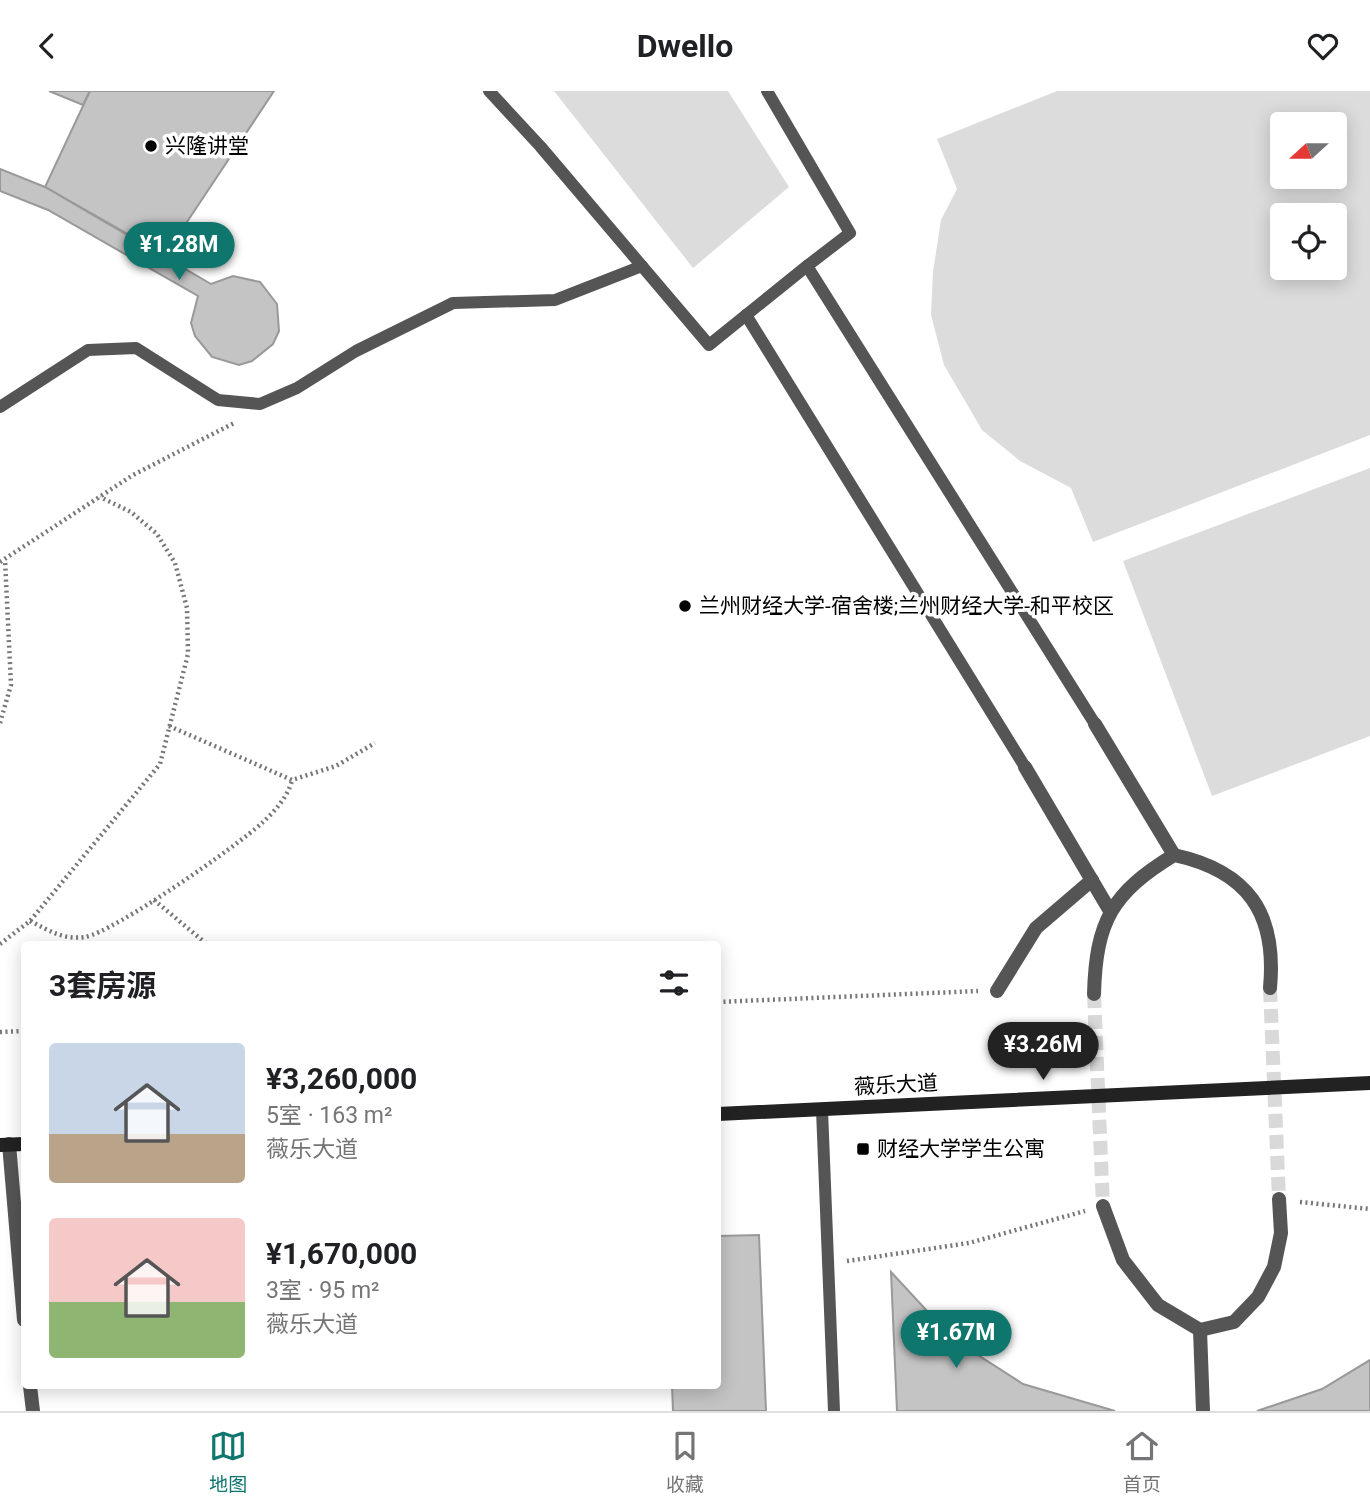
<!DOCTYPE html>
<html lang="zh">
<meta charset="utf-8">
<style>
body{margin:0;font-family:Roboto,"Noto Sans SC",sans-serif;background:#f6f6f6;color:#202124;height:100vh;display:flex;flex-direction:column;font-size:26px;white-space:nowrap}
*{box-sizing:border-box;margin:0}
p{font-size:23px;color:#757577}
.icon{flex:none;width:38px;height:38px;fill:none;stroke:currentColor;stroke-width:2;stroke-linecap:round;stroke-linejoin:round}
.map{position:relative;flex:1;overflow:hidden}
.panel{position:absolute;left:21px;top:850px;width:700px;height:448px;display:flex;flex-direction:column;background:#fff;border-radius:7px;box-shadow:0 4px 18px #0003}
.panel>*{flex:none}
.needle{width:46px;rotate:249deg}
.fabs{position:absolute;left:1270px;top:21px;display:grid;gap:14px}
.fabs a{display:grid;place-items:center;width:77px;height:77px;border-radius:7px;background:#fff;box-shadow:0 4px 18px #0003;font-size:35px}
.price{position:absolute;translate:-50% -60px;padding:0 16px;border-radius:24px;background:#0f766e;color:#fff;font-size:23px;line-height:46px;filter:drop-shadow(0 2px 4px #0008)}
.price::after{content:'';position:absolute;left:50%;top:42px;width:21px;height:16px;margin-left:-10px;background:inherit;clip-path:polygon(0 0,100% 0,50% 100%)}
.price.selected{background:#222;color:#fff}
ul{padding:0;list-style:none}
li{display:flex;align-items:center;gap:21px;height:175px;padding:0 28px}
li span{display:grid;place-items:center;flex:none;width:196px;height:140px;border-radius:7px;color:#555}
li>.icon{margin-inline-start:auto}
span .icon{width:84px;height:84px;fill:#fffc;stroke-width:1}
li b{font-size:30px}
h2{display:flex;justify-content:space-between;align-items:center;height:84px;padding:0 28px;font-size:30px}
header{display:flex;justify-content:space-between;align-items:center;height:91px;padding:0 28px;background:#fff;font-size:32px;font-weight:700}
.dock{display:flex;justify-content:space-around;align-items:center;height:98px;border-top:2px solid #e0e0e0;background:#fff;font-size:19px;color:#757577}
.dock a{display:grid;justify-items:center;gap:4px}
.dock .selected{color:#0f766e}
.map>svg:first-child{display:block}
</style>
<header><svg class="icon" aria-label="back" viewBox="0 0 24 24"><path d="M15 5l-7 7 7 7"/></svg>Dwello<svg class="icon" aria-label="heart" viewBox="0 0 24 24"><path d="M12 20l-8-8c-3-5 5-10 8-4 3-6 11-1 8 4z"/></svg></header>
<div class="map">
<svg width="1370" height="1320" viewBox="0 0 1370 1320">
<rect width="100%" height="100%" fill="#fff"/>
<g fill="#dcdcdc" fill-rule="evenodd">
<path d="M554,0H728L789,96L693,177Z"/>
<path d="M1057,0H1370V344L1093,451L1071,397L1020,370L982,339L944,274L931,224L933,181L941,129L957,98L937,48ZM1335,33V86H1283V33ZM1335,124V177H1283V124Z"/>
<path d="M1370,377V645L1212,705L1123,470Z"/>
</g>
<g fill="#c4c4c4" stroke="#999" stroke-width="2">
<path d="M49,0H90L83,14Z"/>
<path d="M90,0H274L165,164L45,96Z"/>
<path d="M0,78L45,96L211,193L233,185L260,191L277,213L279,240L273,253L252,270L239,274L212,266L195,245L191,232L198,205L48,119L0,100Z"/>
<path d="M759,1144L766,1320H673L672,1295H718V1145Z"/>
<path d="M891,1181L953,1248L1023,1293L1115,1320H897Z"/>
<path d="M1370,1269V1320H1257L1322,1298Z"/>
</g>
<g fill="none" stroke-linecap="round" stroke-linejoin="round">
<g stroke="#d9d9d9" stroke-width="14" stroke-dasharray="14 7" stroke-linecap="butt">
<path d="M1270,897L1279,1108"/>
<path d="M1094,903L1103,1115"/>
</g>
<g stroke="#777" stroke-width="4.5" stroke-dasharray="2 3.5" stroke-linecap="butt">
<path d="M0,471L133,384L234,332"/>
<path d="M0,632L11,594L5,469"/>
<path d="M169,635L292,689L336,675L375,652"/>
<path d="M154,809L208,854"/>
<path d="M30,830C50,840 63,849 85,846C114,841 237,755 262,732C274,721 288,706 292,689"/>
<path d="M0,853L30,830L160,673L188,563L187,517L175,472L157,443L131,421L100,406"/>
<path d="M718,911L978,900"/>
<path d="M0,941L24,940"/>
<path d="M1300,1111L1370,1118"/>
<path d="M847,1170L969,1152L1085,1120"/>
</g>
<g stroke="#555" stroke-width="12">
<path d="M489,0L540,55L709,254L807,175"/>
<path d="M767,0L850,142L807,175L1095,633"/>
<path d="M746,224L1025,676"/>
<path d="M0,316L88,259L136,257L218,309L260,313L297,297L356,260L453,212L555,209L642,175"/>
<path d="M822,1019L834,1320"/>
</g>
<g stroke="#555" stroke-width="14">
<path d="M1095,633L1174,764"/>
<path d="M1025,676L1110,820"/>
<path d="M997,900L1036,837L1092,789"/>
<path d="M1094,903C1096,830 1112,802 1174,764C1248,780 1277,822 1270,897"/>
<path d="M1103,1115L1123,1169L1158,1214L1200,1239L1234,1231L1258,1206L1274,1176L1281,1142L1279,1108"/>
<path d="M1200,1239L1203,1320"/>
</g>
<g stroke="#555" stroke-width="14">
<path d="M9,1053L24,1229"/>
<path d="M30,1295L33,1320"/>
</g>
<g stroke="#222" stroke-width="14">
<path d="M718,1023L1370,992"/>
<path d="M0,1054L24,1053"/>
</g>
</g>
<g fill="#000" stroke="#fff" stroke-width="2.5">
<circle cx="151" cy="55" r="7"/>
<circle cx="685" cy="515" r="7"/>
<rect x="856" y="1051" width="14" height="14" rx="3.5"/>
</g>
<g text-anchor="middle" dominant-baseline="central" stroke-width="7" stroke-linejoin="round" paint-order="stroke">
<g font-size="21" fill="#000" stroke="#fff" text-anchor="start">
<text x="165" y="55">兴隆讲堂</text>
<text x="699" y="515">兰州财经大学-宿舍楼;兰州财经大学-和平校区</text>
<text x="877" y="1058">财经大学学生公寓</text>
</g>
<g font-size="21" fill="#000" stroke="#fff">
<text transform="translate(896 994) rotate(-3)">薇乐大道</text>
</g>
</g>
</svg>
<div class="fabs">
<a><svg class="needle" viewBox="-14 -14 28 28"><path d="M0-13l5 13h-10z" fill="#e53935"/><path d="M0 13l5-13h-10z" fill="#757577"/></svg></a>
<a><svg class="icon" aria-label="locate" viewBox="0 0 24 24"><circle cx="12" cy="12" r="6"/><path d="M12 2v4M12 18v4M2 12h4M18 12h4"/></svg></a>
</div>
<b class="price" style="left:179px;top:191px">¥1.28M</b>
<b class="price selected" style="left:1043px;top:991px">¥3.26M</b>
<b class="price" style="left:956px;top:1279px">¥1.67M</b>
<section class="panel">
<h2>3套房源<svg class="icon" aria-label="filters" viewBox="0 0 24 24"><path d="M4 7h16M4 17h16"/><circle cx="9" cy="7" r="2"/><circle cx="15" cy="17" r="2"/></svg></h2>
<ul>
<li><span style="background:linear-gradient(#c9d6e8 65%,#b9a48a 0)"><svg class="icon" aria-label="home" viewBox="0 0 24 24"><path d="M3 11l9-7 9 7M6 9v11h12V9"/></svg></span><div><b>¥3,260,000</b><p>5室 · 163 m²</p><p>薇乐大道</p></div></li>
<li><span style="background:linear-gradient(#f6c9c9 60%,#8fb573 0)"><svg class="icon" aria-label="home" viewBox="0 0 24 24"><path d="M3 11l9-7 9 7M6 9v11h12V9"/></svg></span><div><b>¥1,670,000</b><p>3室 · 95 m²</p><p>薇乐大道</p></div></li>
</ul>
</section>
</div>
<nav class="dock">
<a class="selected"><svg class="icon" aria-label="map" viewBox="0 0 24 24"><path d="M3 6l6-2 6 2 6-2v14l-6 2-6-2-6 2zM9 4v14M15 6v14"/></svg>地图</a>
<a><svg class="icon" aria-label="saved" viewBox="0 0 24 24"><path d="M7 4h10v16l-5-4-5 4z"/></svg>收藏</a>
<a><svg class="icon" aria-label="home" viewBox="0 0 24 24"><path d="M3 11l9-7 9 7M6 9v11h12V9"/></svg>首页</a>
</nav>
